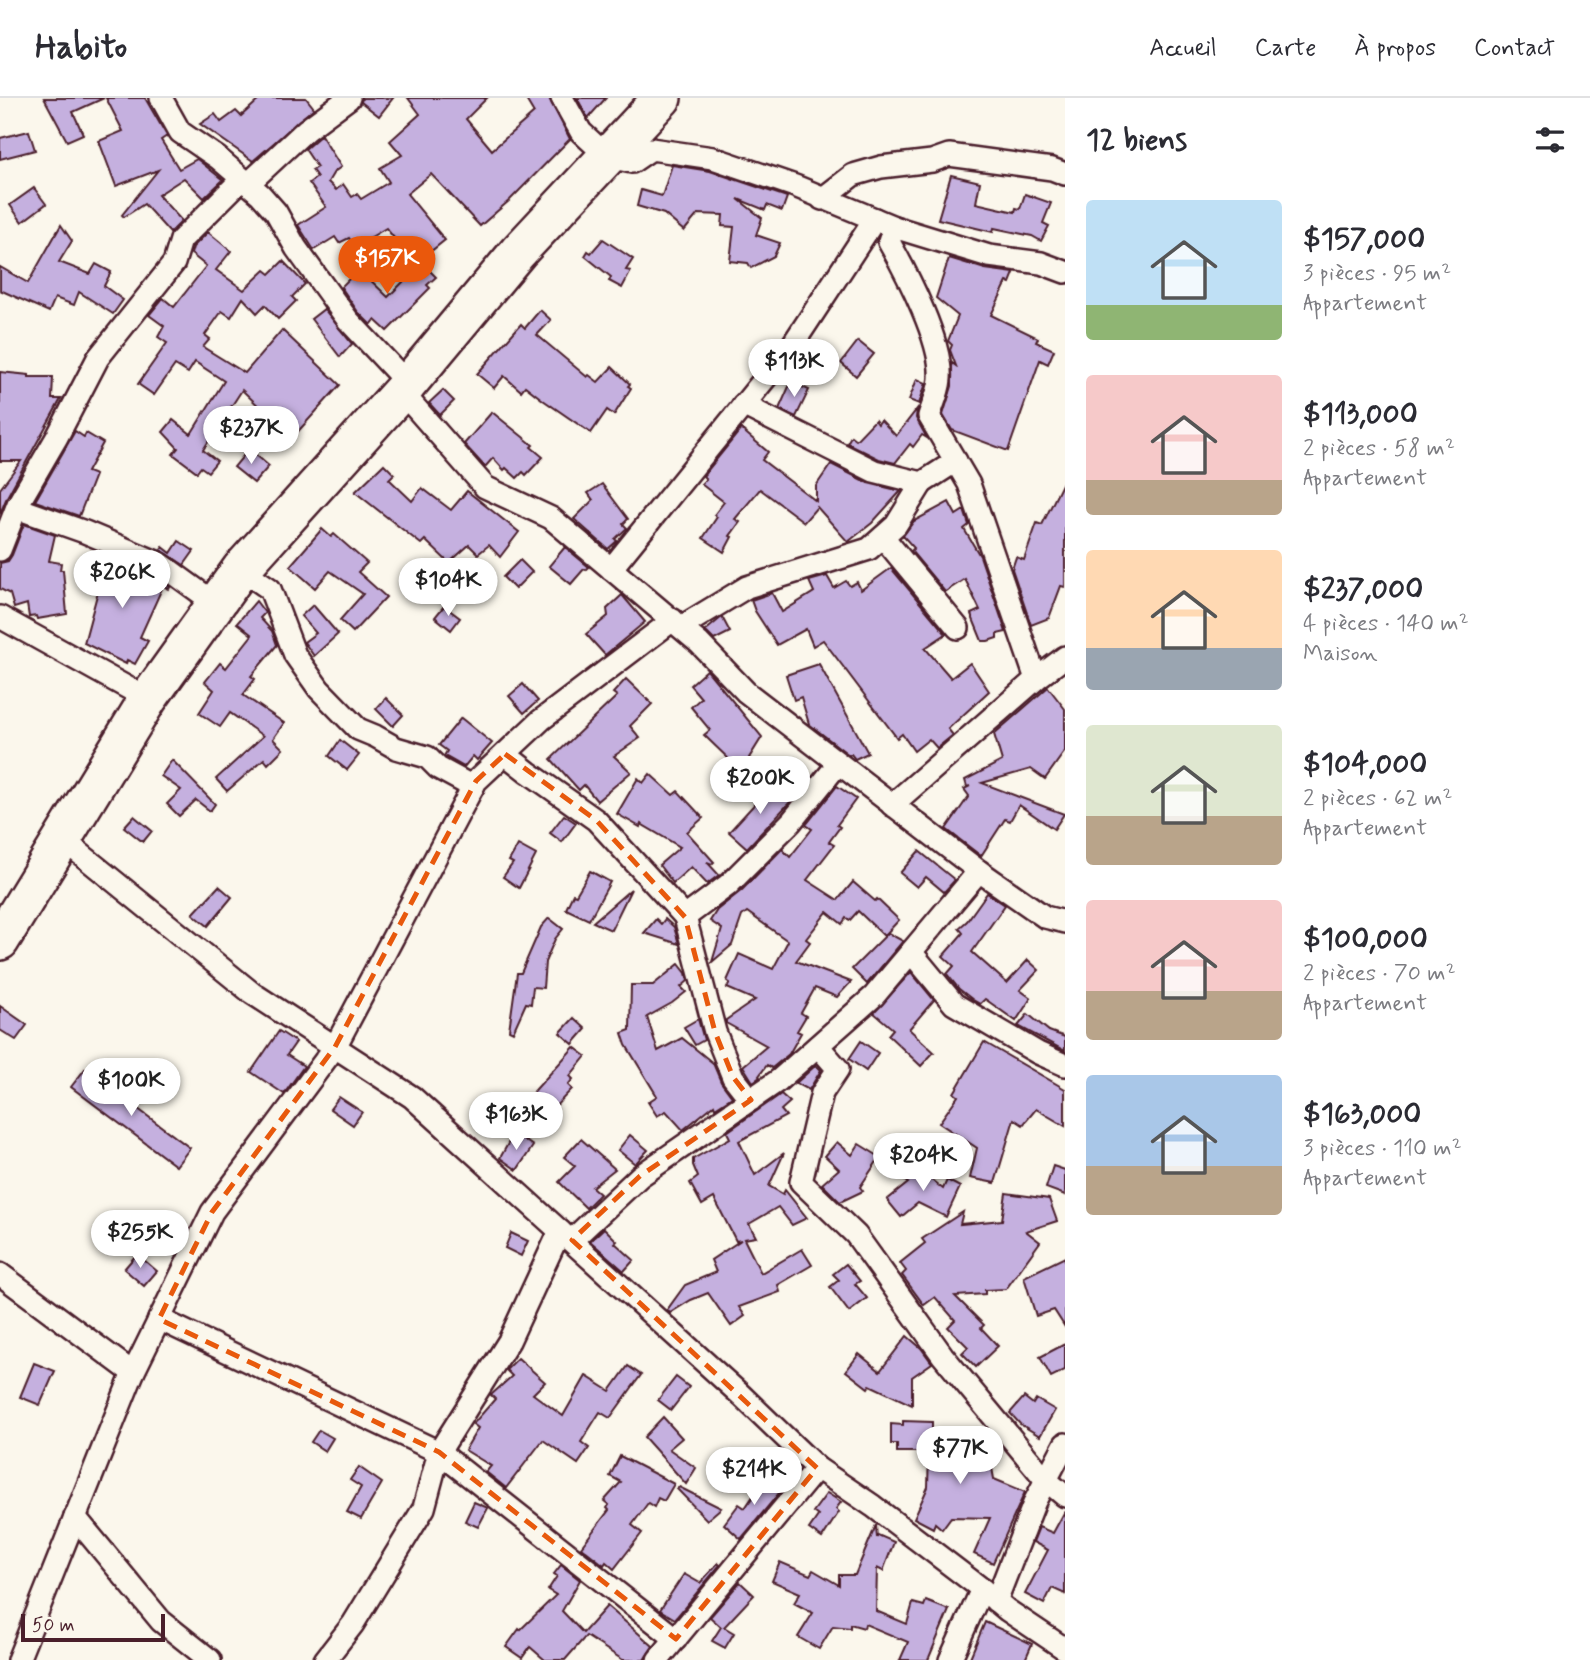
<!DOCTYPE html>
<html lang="fr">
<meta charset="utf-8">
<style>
body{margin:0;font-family:Mynerve,sans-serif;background:#f2f2f3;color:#2b2b33;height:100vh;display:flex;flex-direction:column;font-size:26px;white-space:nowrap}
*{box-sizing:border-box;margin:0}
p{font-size:23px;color:#7c7c81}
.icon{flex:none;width:38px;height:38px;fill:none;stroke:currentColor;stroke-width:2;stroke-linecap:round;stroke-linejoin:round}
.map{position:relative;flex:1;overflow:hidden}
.details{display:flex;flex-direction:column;background:#fff;width:525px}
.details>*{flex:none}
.scale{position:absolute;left:21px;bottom:18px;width:144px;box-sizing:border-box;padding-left:7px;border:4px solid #4a1f2b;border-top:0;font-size:19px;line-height:24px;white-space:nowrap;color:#4a1f2b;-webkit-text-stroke:5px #fbf7ec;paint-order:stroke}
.price{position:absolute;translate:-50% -60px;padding:0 16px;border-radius:24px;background:#fff;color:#222;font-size:23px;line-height:46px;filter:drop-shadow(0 2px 4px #0008)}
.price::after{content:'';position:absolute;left:50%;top:42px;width:21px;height:16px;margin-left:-10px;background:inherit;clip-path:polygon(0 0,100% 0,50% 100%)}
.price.active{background:#ea580c;color:#fff}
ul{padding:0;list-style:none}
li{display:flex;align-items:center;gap:21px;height:175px;padding:0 21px}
li span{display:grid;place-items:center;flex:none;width:196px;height:140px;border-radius:7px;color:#555}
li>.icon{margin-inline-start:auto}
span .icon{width:84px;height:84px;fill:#fffc;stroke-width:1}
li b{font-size:30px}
h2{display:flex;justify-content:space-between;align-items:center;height:84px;padding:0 21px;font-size:30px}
header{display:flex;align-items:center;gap:42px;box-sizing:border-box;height:98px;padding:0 35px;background:#fff;border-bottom:2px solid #e1e1e2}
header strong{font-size:33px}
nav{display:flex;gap:38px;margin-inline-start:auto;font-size:24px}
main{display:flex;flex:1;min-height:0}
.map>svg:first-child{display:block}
</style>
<header>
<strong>Habito</strong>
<nav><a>Accueil</a><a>Carte</a><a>À propos</a><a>Contact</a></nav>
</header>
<main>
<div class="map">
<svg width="1065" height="1562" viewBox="0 0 1065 1562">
<rect width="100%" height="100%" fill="#fbf7ec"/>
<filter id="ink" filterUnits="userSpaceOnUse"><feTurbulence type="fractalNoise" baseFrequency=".0143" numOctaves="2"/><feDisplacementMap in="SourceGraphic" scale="14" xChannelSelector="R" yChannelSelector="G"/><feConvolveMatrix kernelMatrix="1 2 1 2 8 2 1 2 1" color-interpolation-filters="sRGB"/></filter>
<g filter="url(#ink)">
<g fill="#c5b0df" stroke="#4a1f2b" stroke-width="2">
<path d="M44,0H104L73,14L83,36L67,43Z"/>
<path d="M106,0H145L167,38L161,42L179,71L197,61L223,82L204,100L184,80L158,97L182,123L170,135L144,106L124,119L122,117L158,72L116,88L99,43L123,33Z"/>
<path d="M261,0H306L314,10L253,63L200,26L215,16L221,24L236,13L241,18Z"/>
<path d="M362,0H393L379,18L361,4Z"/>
<path d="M408,0H487L466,21L492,52L534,15L525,0H549L570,41L510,102L480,128L431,76L407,96L445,142L415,166L386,130L355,149L349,140L339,145L335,139L314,152L298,127L326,109L309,85L317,79L312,72L317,69L305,51L321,37L341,69L334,74L328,84L336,92L343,86L352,99L357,96L361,101L389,84L380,70L402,57L390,43L420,16Z"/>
<path d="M577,0H606L588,20Z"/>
<path d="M29,33L35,52L0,61V40Z"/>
<path d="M672,67L710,73L787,99L782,113L767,107L765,112L738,101L762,120L756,137L780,145L774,158L751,170L748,165L730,163L734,129L722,128L723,117L698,116L684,133L664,116L637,108L641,92L662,98Z"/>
<path d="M951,77L980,84L976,105L1015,114L1016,110L1020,111L1025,96L1051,105L1043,125L1049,128L1041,143L1032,138L994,130L993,134L938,121Z"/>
<path d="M34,90L46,106L22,124L10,107Z"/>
<path d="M61,127L72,143L59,164L90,176L96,166L111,174L104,188L123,202L113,216L79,194L74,207L55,200L49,214L0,192V169L28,185Z"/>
<path d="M208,134L231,153L216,172L244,192L265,172L270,176L283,163L305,186L292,199L296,203L278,221L265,207L257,215L243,200L231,219L222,213L205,237L210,241L203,249L245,275L282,232L340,287L292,340L242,292L203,352L217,363L208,374L201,369L197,374L173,356L178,350L163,334L173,322L191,336L224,283L195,264L188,275L175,267L154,297L138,286L167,245L158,239L164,228L149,217L163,200L174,209L206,168L191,156L193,149Z"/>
<path d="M603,141L633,161L626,172L631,173L622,190L609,183L611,179L585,158L588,153L591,155Z"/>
<path d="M949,160L985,171L1014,175L1010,185L1007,184L991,217L1038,240L1036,244L1054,252L1048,266L1040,262L1008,353L952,332L943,317L952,288V265L956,268L950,252L952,247L948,243L958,218L936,200Z"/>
<path d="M422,165L436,179L427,187L430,190L387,233L375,222L371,227L358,214L341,189L359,171L388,199Z"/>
<path d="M324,211L352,246L340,259L311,221Z"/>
<path d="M540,212L551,222L537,237L587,279L589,277L598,284L612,269L630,286L628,288L631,290L614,317L607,312L591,335L543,302L525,288L521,293L504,278L494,290L477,276L521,226L525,230Z"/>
<path d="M858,243L874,256L856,278L841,265Z"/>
<path d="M0,274L29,277V279H53L52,301H61L7,399L0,416V391L21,363H0Z"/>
<path d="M917,281L926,285L919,306L909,302Z"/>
<path d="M791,284L809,292L796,319L779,311Z"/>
<path d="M443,292L454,303L440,317L429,305Z"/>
<path d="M917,311L916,320L927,340L922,337L913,349L910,346L895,365L879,361L847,345L851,338L856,342L875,322L878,326L881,322L896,338Z"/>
<path d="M492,314L533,347L531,349L543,359L526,377L523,374L517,380L506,370L504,372L493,360L485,369L464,346Z"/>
<path d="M741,331L768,354L762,362L816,403V388L831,366L868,385L901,393L872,425L848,444L817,409L804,424L760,391L735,421L740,424L730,438L732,439L724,454L703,440L717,419L714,417L724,404L701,386L706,381L703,378Z"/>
<path d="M75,333L84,339L86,335L103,345L87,374L95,377L79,418L35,403Z"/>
<path d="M249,351L269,368L254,385L234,369Z"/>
<path d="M384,366L394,376L389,381L412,403L422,390L451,412L467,393L519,434L500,459L489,447L478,456L469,447L449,465L425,442L421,446L355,394Z"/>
<path d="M1065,380V489L1061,488L1049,520L1031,527L1012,471L1016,459L1024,462L1037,425L1042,427Z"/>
<path d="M602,386L628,421L623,426L627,430L615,441L617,443L608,451L574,421L593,402L588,395Z"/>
<path d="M949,404L956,417L964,412L969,427L964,431L980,458L1006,534L997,536V540L988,543H982L971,516L980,512L965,481L945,494L911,453L914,450L903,438L914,423Z"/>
<path d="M24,426L55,437L49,463L61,465L60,472H63L67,516L37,521L36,518L29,519L27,506L14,510L10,496L0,491V465L8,463L12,457Z"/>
<path d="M322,431L331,439L334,436L367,465L358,474L386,499L353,534L340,522L363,496L330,473L315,490L290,468Z"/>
<path d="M179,443L194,453L184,467L161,452L163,449L171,455Z"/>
<path d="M565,449L589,469L586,472L584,471L571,486L549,468Z"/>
<path d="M114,461L155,478L170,489L169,491L163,488L140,539L148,543L135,566L127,562L126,566L84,545L101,482H92L96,462L113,465Z"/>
<path d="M520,462L532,474L515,491L503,479Z"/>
<path d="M891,470L946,536L925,550L951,580L970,565L989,593L948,631L953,637L937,650L929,641L914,653L902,636L897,640L823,542L813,548L806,531L777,547L755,513L751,502L772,495L782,514L814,494L809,483L827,478L834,490L846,483L850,488L857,484L861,492Z"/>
<path d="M622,497L645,524L605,557L586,536L608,518L607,511Z"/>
<path d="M256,503L265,515L260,520L272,533L277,547L251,578L255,581L243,597L284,625L273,641L283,651L268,666L264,661L227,693L216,681L263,638L230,615L220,629L199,615L214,592L205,584L220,565L226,570L252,537L237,525Z"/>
<path d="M313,507L338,536L314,558L304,544L316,535L301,518Z"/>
<path d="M444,508L460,520L451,532L435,519Z"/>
<path d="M722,519L730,534L714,542L705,533Z"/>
<path d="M819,566L868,655L855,661L851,656L849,657L809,626L801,599L794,602L786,577Z"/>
<path d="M707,572L762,639L749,660L759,671L740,688L725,673L733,665L704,637L710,632L691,609L701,600L690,587Z"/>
<path d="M626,581L652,606L630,628L640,640L614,658L631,674L597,703L584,687L579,692L551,661L617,598L613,595Z"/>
<path d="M523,586L538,603L524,615L509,598Z"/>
<path d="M1048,589L1065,611V653L1045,681L1031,671L982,685L1064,716L1054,731L1019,707L1010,723L1005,721L981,758L946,731L969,698L964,691L970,688L967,689L965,682L1002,663L994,636Z"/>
<path d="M386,600L403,617L393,628L376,611Z"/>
<path d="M461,620L492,645L477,662L473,658L464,669L446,659L444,658L447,653L439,647Z"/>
<path d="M340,642L359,657L347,672L329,658Z"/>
<path d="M172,662L215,706L210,713L196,702L179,718L167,706L181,692L161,678Z"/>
<path d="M650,676L673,697L678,693L703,720L687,734L714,764L712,766L707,764L719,777L707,786L691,769L673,785L659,767L680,749L641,726L640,729L617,716L638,680L643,685Z"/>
<path d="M773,686L791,703L747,750L729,734Z"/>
<path d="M837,688L856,701L837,727L840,729L829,744L834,747L807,782L838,802L853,784L875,803L877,801L899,822L884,838L858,813L850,822L846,820L842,826L827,814L806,841L810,844L796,863L851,884L837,899L815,890L801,915L806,918L797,933L801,935L789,956L772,970L767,967L759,978L760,979L753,984L743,968L767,948L726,925V922L755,902L727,890L730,885L727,883L739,856L773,871L788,843L747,814L742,818L732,847L712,864L722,831L710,823L717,812L742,792L782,751L790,759L812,731L806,727Z"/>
<path d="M564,717L576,725L562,744L550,735Z"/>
<path d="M134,718L152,733L143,744L124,729Z"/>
<path d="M518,747L536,757L519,790L503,779L513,765L509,763Z"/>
<path d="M919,753L955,782L944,794L926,779L917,789L900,775Z"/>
<path d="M590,773L610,784L589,822L566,811L573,796L576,797Z"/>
<path d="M219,788L232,799L208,828L193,816Z"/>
<path d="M631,791L611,832L593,824Z"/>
<path d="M987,795L1005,807L972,854L1007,885L1028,862L1039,872L1020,892L1031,900L1016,923L985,901L980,906L973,902L959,891L947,876L954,868L943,858L963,835L959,830L967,823Z"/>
<path d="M549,820L563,831L555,841L545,864L543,890L533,889L531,906L526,905L513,934L509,932L517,875H521L541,829Z"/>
<path d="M656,821L661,826L665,821L674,829L679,846L644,835Z"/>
<path d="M888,835L903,843L867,886L852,871Z"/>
<path d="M679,866L686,875L688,883L681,889L686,894L672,905L647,919L658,953L682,940L713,965L721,984L732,999L715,1010L714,1007L683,1032L666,1013L657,1018L648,1004L657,998L626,947L622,935L630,932L631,887H653Z"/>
<path d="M911,874L934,902L909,931L934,954L921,968L888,937L893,931L874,915Z"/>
<path d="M0,908L27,927L16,942L0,932Z"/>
<path d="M1028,916L1049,933L1065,939V953L1018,928Z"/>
<path d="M574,920L586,931L573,946L560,935Z"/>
<path d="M698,921L704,942L695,947L684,929Z"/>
<path d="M279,933L296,944L287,957L304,968L284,996L251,974Z"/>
<path d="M861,943L878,955L866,973L849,961Z"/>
<path d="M984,944L1065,991V1028L1036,1011L1023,1027L1014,1021L995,1085L970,1080L977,1050L939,1025L958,998L954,995Z"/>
<path d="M574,949L586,958L570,978L573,981L568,987L572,991L550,1014L545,1010L543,1013L528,1000Z"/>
<path d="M816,967L821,972L809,992L796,985Z"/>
<path d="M85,971L190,1050L176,1068L71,989Z"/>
<path d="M781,996L790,1004L781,1012L786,1018L739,1043L755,1077L784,1055L769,1088L783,1096L785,1092L807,1120L792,1127L778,1109L749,1126L756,1139L744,1141L761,1175L802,1151L812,1167L778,1187L780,1194L739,1209L745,1218L731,1228L708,1195L691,1202L670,1215L667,1212L685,1187L716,1174L711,1162L741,1142L736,1143L714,1100L702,1107L690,1085L698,1079L693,1067V1061L730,1040L727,1034Z"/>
<path d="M339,999L362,1014L353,1027L330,1011Z"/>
<path d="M514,1035L533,1048L517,1072L500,1060Z"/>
<path d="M630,1037L648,1052L635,1066L618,1052Z"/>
<path d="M581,1041L615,1071L592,1089L600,1096L586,1110L559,1084L575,1068L564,1059Z"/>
<path d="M837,1044L852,1057L859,1046L880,1059L860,1089L863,1093L840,1104L822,1086L839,1071L825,1058Z"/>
<path d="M910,1065L943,1091L947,1082L960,1089L946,1119L918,1105L901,1119L887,1102L908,1085L899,1079Z"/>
<path d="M1053,1068L1065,1072V1097L1046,1090Z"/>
<path d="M1006,1095L1049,1101L1057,1123L1026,1133L1040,1144L1006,1191L985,1192V1196L955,1198L984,1227L981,1230L998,1248L976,1269L962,1255L968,1249L948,1229L955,1222L935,1199L924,1207L902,1177L906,1173L900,1165L925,1145L922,1141L963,1114L960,1126L1002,1122Z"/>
<path d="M604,1130L617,1143L615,1145L634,1162L624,1173L590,1143Z"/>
<path d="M511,1135L528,1143L521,1158L505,1150Z"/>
<path d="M137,1156L157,1173L144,1188L124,1171Z"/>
<path d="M1065,1159V1229L1054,1212L1036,1218L1024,1179Z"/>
<path d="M846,1166L860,1183L855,1186L867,1200L849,1214L830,1189L839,1182L833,1176Z"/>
<path d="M907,1238L921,1250L932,1265L912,1279V1307L870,1287L868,1290L846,1273L859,1256L880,1273Z"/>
<path d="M1065,1246V1272L1051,1279L1040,1259Z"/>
<path d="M518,1260L545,1284L533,1296L563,1318L586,1278L610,1293L628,1268L641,1277L610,1320L600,1314L581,1344L589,1350L578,1366L543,1342L506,1390L486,1374L491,1368L465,1352L478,1330L473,1326L495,1301L491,1297L512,1278L506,1272Z"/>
<path d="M34,1265L55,1273L40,1307L20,1299Z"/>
<path d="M676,1279L689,1289L671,1312L658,1302Z"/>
<path d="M1024,1299L1033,1306L1036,1301L1055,1312L1040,1338L1020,1326L1010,1315Z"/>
<path d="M663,1319L682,1340L669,1351L696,1370L686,1386L644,1339Z"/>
<path d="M903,1323L932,1324V1347H982V1354L989,1353L994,1381L1025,1394L993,1465L974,1456L990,1420L951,1419L942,1431L935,1425L933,1430L914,1420L928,1389L929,1354H897V1346H891V1326L903,1327Z"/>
<path d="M319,1332L333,1340L325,1353L311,1344Z"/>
<path d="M620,1358L674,1386L664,1403L658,1400L654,1409L648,1405L632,1427L642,1435L614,1471L606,1464L604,1467L581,1449L609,1412L607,1410L609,1407L604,1403L621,1384L610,1378Z"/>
<path d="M359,1369L382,1385L361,1421L347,1414L361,1389L350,1382Z"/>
<path d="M768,1376L785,1388L741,1441L724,1426L739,1406L745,1410Z"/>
<path d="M679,1389L721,1410L707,1422L677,1391Z"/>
<path d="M827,1395L841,1404L836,1411L839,1414L822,1440L809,1431L818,1418L813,1414Z"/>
<path d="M474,1404L488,1410L478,1429L465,1423Z"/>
<path d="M1065,1413V1496L1052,1490L1044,1506L1025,1496L1048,1452L1033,1444L1039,1429L1053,1435Z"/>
<path d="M876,1427L877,1440L878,1437L894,1444L883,1473L877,1470L876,1513L907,1526L913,1505L924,1508L926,1503L949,1512L928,1562H900L908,1544L865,1526L864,1530L850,1526V1530L833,1528L819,1551L798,1539L813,1515L794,1505L800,1495L772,1483L780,1464L810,1477L813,1472L839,1487V1477H855Z"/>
<path d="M718,1465L720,1467L675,1521L660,1512L684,1476L700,1485Z"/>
<path d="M561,1467L580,1482L562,1513L583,1535L607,1508L653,1548L644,1562H623L586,1538L565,1562H545L530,1549L522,1560L506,1549L519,1531L520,1532L556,1497L548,1492L557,1478L554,1476Z"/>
<path d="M740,1484L754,1497L724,1529L734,1535L725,1550L712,1543L721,1529L710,1519Z"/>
<path d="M985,1524L1032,1546L1025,1562H969Z"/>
</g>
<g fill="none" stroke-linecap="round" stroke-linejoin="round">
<g stroke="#4a1f2b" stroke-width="26">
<g id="street">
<path d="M161,0L180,34L218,60L260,96L276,114L296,150L348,222L408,286"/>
<path d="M562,0L581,34L608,59L632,64L651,51L713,60L795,88L894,129L989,158L1041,165L1065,174"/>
<path d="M248,86L306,32L349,0"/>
<path d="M822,101L853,77L881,69L932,63L949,57L1052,71L1065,76"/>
<path d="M894,129L889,144C907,176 943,245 940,281C939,294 933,306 929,318L969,386L1036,581"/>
<path d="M400,292L485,389L551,420L699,545L746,594L979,773L1045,819L1065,824"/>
<path d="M743,307L874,373L922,385L956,363"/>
<path d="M17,410L85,434L161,466L216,506"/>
<path d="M883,439L958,530"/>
<path d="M0,452L18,406L57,339L98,260L174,165L181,142L242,81"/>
<path d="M241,471L270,491L295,557L319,591L358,631L375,638L396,650L427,659L438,670L473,689"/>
<path d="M611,471L793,246L875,121"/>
<path d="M0,519L148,601"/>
<path d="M681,529L747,489L869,451L896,427L922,385"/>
<path d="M505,656L528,674L596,722L685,819"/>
<path d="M892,707L1036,581L1065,559"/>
<path d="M61,740L252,895L412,999L741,1297L817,1370L873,1408L982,1491L1007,1512L1065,1551"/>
<path d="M911,854L954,906L1038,955L1065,967"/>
<path d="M818,948L838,971L822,995L801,1084L856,1137L943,1258L1046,1382L1065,1398"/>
<path d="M751,1002L733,979L715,934L685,819L728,787L791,724L838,666"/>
<path d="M572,1142L640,1078L779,982L874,898L979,773"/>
<path d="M0,1176L133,1275"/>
<path d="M159,1221L439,1354L676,1541"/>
<path d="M75,1419L161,1523L210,1562"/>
<path d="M996,1503L1035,1403L1065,1346"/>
<path d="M18,1562L133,1275L212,1114L335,949L476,683L541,622L673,522"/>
<path d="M325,1562L353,1526L424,1410L439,1354L509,1243L560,1133"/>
<path d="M658,1562L817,1370"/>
<path d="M950,1562L982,1491"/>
</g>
</g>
<g stroke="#4a1f2b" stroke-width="42">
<path id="highway" d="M0,843L148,601L241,471L408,286L518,154L662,0"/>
</g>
<use href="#street" stroke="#fbf7ec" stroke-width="21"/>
<use href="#highway" stroke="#fbf7ec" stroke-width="37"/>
</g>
</g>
<path fill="none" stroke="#e8590c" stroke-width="5" stroke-dasharray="14 9" stroke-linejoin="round" d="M505,656L596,722L685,819L715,934L733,979L751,1002L640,1078L572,1142L817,1370L676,1541L439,1354L159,1221L212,1114L335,949L476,683Z"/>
</svg>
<div class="scale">50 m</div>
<b class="price active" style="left:387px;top:198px">$157K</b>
<b class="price" style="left:794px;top:301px">$113K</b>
<b class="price" style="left:251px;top:368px">$237K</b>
<b class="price" style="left:122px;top:512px">$206K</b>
<b class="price" style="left:448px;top:520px">$104K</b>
<b class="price" style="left:760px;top:718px">$200K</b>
<b class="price" style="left:131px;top:1020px">$100K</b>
<b class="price" style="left:516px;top:1054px">$163K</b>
<b class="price" style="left:923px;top:1095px">$204K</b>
<b class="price" style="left:140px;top:1172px">$255K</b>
<b class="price" style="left:960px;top:1388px">$77K</b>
<b class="price" style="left:754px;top:1409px">$214K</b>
</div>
<section class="details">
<h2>12 biens<svg class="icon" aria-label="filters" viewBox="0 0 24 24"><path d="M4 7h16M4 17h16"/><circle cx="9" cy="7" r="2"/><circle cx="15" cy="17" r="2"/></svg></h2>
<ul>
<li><span style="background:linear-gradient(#bfe0f5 75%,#8fb573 0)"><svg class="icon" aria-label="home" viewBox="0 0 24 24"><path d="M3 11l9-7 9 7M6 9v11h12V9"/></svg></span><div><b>$157,000</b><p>3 pièces · 95 m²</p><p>Appartement</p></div></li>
<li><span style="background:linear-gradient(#f6c9c9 75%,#b9a48a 0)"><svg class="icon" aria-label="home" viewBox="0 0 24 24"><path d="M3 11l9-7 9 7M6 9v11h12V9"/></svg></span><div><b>$113,000</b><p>2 pièces · 58 m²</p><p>Appartement</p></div></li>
<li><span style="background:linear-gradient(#ffd9b3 70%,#9aa5b1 0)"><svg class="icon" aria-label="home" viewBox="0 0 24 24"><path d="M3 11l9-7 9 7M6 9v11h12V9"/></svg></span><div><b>$237,000</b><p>4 pièces · 140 m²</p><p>Maison</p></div></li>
<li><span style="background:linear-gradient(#dfe7d0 65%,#b9a48a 0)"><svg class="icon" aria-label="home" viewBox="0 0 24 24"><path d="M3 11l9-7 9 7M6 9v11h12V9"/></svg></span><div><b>$104,000</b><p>2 pièces · 62 m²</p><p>Appartement</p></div></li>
<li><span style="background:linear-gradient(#f6c9c9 65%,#b9a48a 0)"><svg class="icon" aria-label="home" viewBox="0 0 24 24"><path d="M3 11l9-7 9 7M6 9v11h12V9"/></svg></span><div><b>$100,000</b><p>2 pièces · 70 m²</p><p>Appartement</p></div></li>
<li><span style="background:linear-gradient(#a9c7e8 65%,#b9a48a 0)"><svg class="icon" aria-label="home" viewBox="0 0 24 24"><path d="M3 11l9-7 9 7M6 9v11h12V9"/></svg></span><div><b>$163,000</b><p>3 pièces · 110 m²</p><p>Appartement</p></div></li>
</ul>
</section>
</main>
